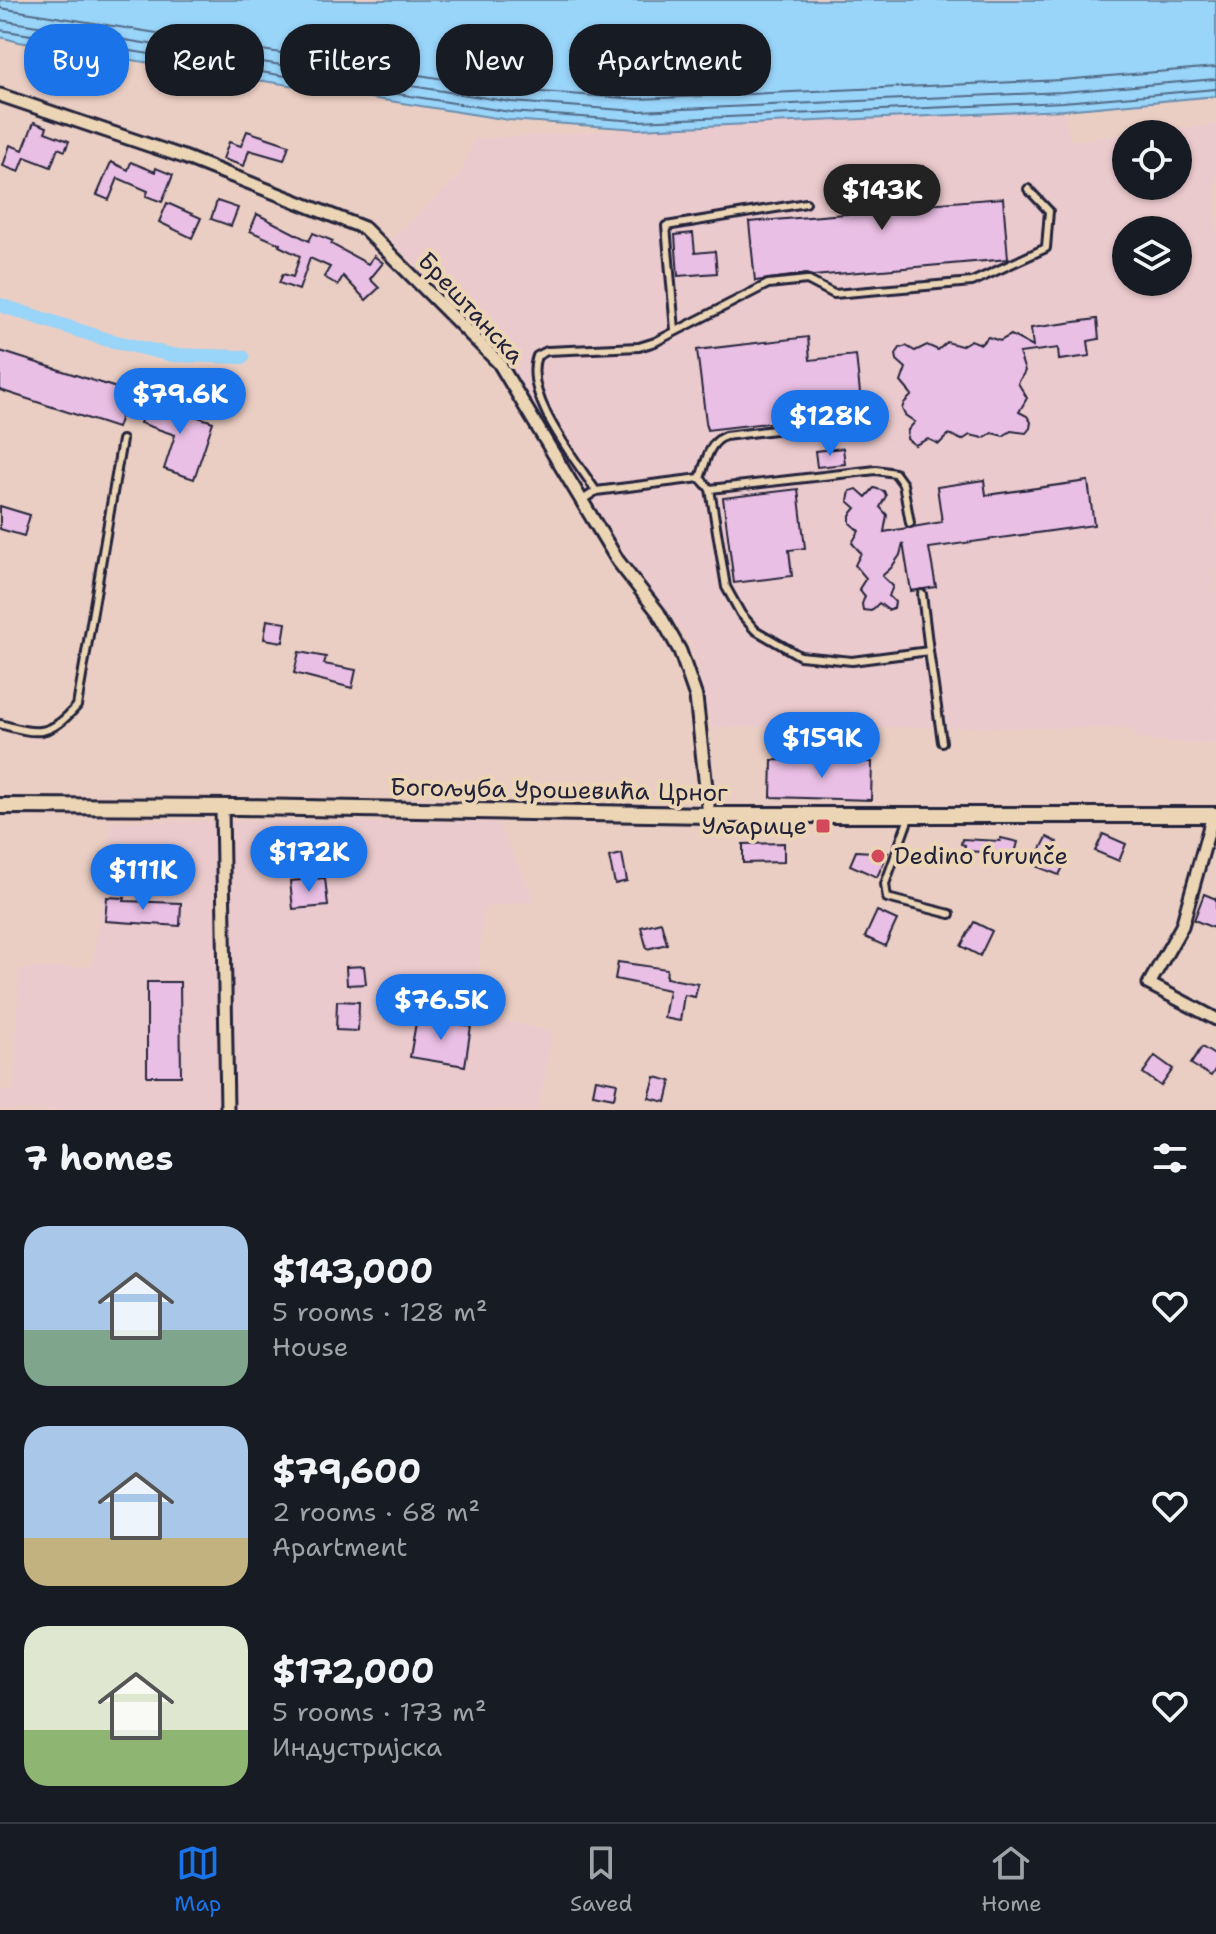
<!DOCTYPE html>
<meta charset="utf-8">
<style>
body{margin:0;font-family:"Shantell Sans",sans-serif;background:#242831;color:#f1f3f6;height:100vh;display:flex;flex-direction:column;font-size:30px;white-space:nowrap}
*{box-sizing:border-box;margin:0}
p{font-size:26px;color:#9ea1a6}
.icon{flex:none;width:44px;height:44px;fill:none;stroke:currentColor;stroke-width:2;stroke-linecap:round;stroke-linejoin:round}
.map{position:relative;height:1110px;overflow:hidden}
.panel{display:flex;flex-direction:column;background:#171b24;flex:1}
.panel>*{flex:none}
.hud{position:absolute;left:24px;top:24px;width:800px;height:72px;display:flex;gap:16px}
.controls{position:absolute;left:1112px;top:120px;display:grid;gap:16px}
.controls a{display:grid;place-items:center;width:80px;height:80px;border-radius:50%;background:#171b24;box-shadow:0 2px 6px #0004;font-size:40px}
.price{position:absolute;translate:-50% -68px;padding:0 18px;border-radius:28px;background:#1a73e8;color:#fff;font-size:26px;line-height:52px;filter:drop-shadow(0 2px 4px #0008)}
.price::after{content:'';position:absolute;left:50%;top:48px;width:24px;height:18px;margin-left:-12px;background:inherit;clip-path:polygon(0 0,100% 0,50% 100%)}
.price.current{background:#222;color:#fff}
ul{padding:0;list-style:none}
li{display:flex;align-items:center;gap:24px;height:200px;padding:0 24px}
li span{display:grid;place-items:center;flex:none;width:224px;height:160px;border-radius:24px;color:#555}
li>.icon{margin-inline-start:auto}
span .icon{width:96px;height:96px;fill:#fffc;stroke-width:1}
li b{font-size:34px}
h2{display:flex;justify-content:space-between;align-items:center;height:96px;padding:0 24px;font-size:34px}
.chip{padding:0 28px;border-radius:32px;background:#171b24;box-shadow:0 2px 6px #0004;font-size:28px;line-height:72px}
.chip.current{background:#1a73e8;color:#fff}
.tabs{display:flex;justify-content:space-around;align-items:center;height:112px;border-top:2px solid #363941;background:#171b24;font-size:22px;color:#9ea1a6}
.tabs a{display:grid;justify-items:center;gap:4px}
.tabs .current{color:#1a73e8}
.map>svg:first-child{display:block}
</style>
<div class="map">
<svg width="1216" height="1110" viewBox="0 0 1216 1110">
<rect width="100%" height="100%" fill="#ebcec3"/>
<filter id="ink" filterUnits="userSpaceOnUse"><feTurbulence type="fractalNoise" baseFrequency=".0125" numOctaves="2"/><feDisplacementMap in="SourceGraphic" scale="16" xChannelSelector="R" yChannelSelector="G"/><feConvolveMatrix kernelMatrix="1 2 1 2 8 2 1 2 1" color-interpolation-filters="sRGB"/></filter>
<g filter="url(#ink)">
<g fill="#ebcacd" fill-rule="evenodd">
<path d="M1064,110L1070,141L1126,134V186H1178V134H1129L1216,124V744L1139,740L1130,728L711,727L690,642L605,528L529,402L464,317L390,240L458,177L474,139L638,129ZM1126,230H1178V282H1126Z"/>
<path d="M112,821L498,822L535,901L484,908L474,1013L553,1032L538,1110H0V1091L14,1090L19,969L92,966Z"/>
</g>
<path fill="#99d4f9" stroke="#698dad" stroke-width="2" d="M0,0H1216V96L1064,110L638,129L509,120L19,42L0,37Z"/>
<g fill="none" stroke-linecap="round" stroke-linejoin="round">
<g stroke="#526987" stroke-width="2">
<path d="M0,8L513,90L638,99L1062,80L1216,67"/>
<path d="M0,20L511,102L638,111L1063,92L1216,79"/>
<path d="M0,30L510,112L638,121L1063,102L1216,89"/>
</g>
<path stroke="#99d4f9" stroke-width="14" d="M0,305L108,340L172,355L243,357"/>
</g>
<g fill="#eabfe5" stroke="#22223b" stroke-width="2">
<path d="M34,122L47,127L45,132L69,141L65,151L58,148L51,167L25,157L19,172L3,166L10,145L23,150Z"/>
<path d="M247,131L289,145L284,160L249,150L244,166L223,159L229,142L241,146Z"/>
<path d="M111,162L128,170L131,162L155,172L156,168L173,175L162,202L146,196L148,191L118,178L109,200L97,195Z"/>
<path d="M924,166L927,204L1003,198L1008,259L813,276L806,274L755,281L749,222L856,213L852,173Z"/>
<path d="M217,201L238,208L231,226L211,219Z"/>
<path d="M167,203L201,218L192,238L159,222Z"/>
<path d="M257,214L309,241L313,233L333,241L331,244L368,264L374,256L383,263L370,279L379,288L366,300L343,276L338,285L324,277L330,267L310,258L299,290L279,283L283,274L293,277L300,256L279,246L280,244L250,231Z"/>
<path d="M693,233L695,253L715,251L717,273L678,276L675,235Z"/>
<path d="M1097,319L1099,339L1088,341L1090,356L1059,360L1058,348L1019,353L1025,371L1018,383L1027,398L1019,412L1027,416L1031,422L1030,428L1026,433L1011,431L1003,436L992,433L983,438L970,435L962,440L949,434L939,444L928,439L915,445L907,439L908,430L915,422L905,415L902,409L904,403L912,395L901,382L906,368L897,360L896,354L900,348L906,346L915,351L927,345L938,350L947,342L961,346L971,340L981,344L988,337L1000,341L1011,335L1033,347L1031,328Z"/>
<path d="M808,337L810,360L856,355L862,412L707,430L697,350Z"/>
<path d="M0,351L129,392L117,428L0,390Z"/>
<path d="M148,400L213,422L194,479L164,469L175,435L140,423Z"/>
<path d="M843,448L845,464L817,467L815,451Z"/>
<path d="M984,480L986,495L1088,481L1094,525L929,548L936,587L911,591L903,543L900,555L891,568L882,576L893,586L889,596L895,602L894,608L888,610L879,603L871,611L863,610L862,604L865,596L859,589L866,578L855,565L861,553L852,543L859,531L850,523V515L856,508L848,501L850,491L857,489L866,497L874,488L884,491L886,496L880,507L887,515L884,532L942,522L937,487Z"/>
<path d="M798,489L805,548L789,550L792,576L734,583L723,498Z"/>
<path d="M0,506L30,515L24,536L0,529Z"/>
<path d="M267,620L286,623L283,642L264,639Z"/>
<path d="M299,652L326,657L324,664L356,670L352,688L294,673Z"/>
<path d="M772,760L872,762L871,800L771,797Z"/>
<path d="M1103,834L1126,844L1119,861L1095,851Z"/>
<path d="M1047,837L1057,842L1052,853L1066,861L1059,875L1033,865Z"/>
<path d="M1001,838L1018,842L1014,857L983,849V852L964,851L965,845L961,844L962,839L1000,841Z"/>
<path d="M784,843V862L743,863V844Z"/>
<path d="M856,851L888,853L877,877L850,865Z"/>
<path d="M622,854L627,881L615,884L609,857Z"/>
<path d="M325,878L328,906L293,909L290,881Z"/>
<path d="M1204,894L1216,899V929L1194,920Z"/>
<path d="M107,897L125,898L124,901L181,903L180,926L105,921Z"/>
<path d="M877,911L897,920L885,946L865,937Z"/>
<path d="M661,922L667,944L647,949L641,927Z"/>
<path d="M974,922L992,931L980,956L961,946Z"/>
<path d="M618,962L667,969L666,978L698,984L695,997L684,995L680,1021L664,1018L669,990L615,979Z"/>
<path d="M364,966L366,984L347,985L346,967Z"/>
<path d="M147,982H180L181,1076H147Z"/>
<path d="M337,1001L359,1002L358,1031L336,1030Z"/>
<path d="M417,1017L471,1026L465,1066L410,1057Z"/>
<path d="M1202,1047L1216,1056V1068L1211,1076L1191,1064Z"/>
<path d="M1155,1056L1173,1069L1161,1086L1143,1073Z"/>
<path d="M655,1077L671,1081L666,1102L649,1098Z"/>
<path d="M596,1079L617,1083L614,1098L593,1094Z"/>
</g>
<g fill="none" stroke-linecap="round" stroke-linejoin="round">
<g stroke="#22223b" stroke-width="12">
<g id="service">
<path d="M675,330L666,226L806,203"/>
<path d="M700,478C706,462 708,443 725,436L808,426"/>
<path d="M710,489L726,587L741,614L755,630L800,656L852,661L929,651L942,742"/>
<path d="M596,491C576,460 522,395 537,356L547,351L639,347L655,342L768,284L807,280L834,294L972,282L1046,248L1049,211L1028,189"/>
<path d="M581,501L596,491L700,478L710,489L876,470L895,473L903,484L910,523"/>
<path d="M922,594L929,651"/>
<path d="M0,724C39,735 49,737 77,706L122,440"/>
<path d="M910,815L885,884L887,898L950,914"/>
</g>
</g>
<g stroke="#22223b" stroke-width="17">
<g id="minor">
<path d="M0,95L184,157L364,228L499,363L618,561L658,612L680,651L696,697L709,815"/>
<path d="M222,807L227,1110"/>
<path d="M1213,815L1182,926L1149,984L1216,1019"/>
</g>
</g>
<g stroke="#22223b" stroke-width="20">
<path id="tertiary" d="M0,806L241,807L709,815H1216"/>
</g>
<use href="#service" stroke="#ebd5b5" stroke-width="6"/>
<use href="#minor" stroke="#ebd5b5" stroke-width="11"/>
<use href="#tertiary" stroke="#ebd5b5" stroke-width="14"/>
</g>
</g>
<g fill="#d1495b" stroke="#ebd5b5" stroke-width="3">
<rect x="815" y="818" width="16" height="16" rx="4"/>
<circle cx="878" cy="856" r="8"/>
</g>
<g text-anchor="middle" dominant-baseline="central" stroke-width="8" stroke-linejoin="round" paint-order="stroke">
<g font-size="24" fill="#22223b" stroke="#ebd5b5">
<text transform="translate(471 308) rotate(47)">Брештанска</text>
<text transform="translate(559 790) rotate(1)">Богољуба Урошевића Црног</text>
</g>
<g font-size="24" fill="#22223b" stroke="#ebd5b5" text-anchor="end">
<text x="807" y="826">Уљарице</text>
<text x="894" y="856" text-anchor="start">Dedino furunče</text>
</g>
</g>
</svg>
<div class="controls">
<a><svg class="icon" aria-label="locate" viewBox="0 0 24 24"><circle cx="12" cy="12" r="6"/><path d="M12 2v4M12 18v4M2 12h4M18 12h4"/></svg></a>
<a><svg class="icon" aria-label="layers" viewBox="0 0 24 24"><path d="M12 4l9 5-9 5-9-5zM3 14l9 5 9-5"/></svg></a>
</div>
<b class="price current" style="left:882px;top:232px">$143K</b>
<b class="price" style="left:180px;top:436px">$79.6K</b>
<b class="price" style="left:830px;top:458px">$128K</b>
<b class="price" style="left:822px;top:780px">$159K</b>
<b class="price" style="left:309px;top:894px">$172K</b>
<b class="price" style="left:143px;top:912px">$111K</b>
<b class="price" style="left:441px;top:1042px">$76.5K</b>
<div class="hud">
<a class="chip current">Buy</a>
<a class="chip">Rent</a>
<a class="chip">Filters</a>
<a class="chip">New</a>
<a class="chip">Apartment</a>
</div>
</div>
<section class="panel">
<h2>7 homes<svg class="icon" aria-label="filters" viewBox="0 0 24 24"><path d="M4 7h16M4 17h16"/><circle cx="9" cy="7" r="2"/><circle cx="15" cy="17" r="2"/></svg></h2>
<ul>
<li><span style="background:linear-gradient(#a9c7e8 65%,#7fa58c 0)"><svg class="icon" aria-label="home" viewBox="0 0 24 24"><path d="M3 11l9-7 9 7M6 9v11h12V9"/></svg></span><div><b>$143,000</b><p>5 rooms · 128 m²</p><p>House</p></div><svg class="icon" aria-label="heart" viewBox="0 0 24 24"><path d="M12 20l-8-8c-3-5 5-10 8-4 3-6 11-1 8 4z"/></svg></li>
<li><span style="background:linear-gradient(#a9c7e8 70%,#c2b280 0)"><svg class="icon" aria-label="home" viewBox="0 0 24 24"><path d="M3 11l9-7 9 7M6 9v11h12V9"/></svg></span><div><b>$79,600</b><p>2 rooms · 68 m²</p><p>Apartment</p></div><svg class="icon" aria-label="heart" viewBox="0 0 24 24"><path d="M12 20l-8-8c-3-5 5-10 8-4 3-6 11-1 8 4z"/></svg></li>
<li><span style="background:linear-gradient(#dfe7d0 65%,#8fb573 0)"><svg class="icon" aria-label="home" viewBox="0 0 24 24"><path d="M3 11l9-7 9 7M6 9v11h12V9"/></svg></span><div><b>$172,000</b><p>5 rooms · 173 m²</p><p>Индустријска</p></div><svg class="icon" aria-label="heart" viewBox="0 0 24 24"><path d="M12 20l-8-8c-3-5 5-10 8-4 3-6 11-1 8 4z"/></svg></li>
</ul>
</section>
<nav class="tabs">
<a class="current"><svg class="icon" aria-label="map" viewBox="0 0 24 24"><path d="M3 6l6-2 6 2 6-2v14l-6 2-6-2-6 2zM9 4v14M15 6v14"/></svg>Map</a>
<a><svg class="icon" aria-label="saved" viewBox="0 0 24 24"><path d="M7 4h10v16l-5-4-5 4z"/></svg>Saved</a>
<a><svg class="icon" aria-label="home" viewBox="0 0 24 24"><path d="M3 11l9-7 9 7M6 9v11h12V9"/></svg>Home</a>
</nav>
